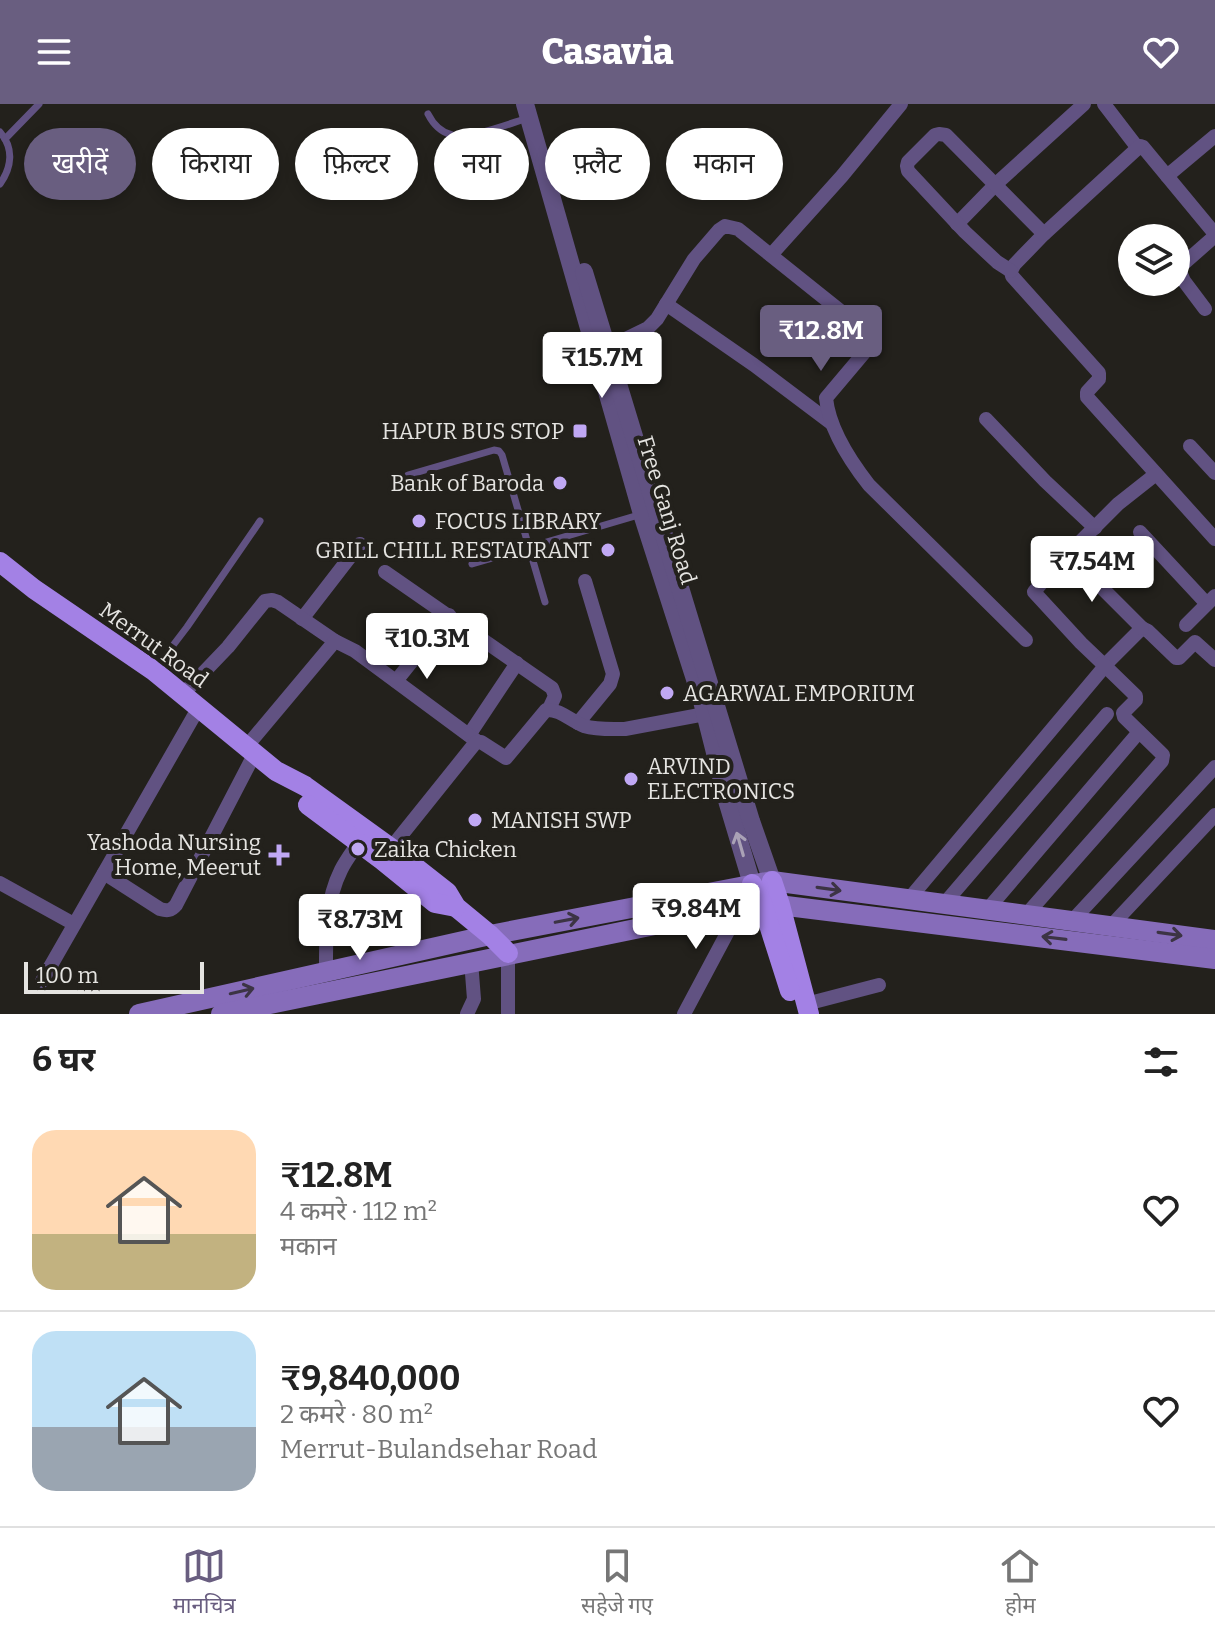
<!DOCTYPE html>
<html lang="hi">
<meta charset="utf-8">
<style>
body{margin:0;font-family:Bitter,"Noto Sans Devanagari",serif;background:#f6f6f6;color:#222;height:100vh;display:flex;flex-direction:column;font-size:30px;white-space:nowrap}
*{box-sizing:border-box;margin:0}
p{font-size:26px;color:#767676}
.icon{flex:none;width:44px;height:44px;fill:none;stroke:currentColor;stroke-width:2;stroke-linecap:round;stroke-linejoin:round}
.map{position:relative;height:910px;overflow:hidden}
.panel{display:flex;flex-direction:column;background:#fff;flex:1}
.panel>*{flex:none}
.top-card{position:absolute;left:24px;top:24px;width:800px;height:72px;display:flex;gap:16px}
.tools{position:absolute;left:1118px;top:120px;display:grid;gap:16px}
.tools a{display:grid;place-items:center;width:72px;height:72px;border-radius:50%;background:#fff;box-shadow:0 4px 12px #0003;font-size:40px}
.scale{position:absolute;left:24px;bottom:20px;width:180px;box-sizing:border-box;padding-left:8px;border:4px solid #e5e4e1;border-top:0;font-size:22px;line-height:28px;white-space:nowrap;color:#e5e4e1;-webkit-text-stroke:6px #23211c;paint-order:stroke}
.price{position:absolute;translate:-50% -68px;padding:0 18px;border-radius:8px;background:#fff;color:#222;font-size:26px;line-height:52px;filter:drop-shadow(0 2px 4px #0008)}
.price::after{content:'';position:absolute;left:50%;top:48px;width:24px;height:18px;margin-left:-12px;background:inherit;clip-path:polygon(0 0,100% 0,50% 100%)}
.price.current{background:#695e80;color:#fff}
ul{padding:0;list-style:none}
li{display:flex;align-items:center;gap:24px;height:200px;padding:0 32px}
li+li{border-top:2px solid #e0e0e0}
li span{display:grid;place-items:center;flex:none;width:224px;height:160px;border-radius:24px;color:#555}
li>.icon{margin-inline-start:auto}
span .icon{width:96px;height:96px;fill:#fffc;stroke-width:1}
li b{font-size:34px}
h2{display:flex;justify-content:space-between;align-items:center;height:96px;padding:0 32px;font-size:34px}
.pill{padding:0 28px;border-radius:36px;background:#fff;box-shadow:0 4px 12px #0003;font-size:28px;line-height:72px}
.pill.current{background:#695e80;color:#fff}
header{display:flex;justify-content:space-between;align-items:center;height:104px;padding:0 32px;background:#695e80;color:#fff;font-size:36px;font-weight:800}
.tabs{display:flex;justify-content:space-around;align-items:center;height:112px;border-top:2px solid #e0e0e0;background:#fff;font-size:22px;color:#767676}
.tabs a{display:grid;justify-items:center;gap:4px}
.tabs .current{color:#695e80}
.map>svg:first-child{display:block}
</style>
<header><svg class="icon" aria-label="menu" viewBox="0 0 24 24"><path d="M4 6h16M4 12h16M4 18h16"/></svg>Casavia<svg class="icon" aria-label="heart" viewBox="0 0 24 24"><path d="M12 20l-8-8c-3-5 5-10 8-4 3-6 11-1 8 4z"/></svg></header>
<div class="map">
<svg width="1215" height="910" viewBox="0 0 1215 910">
<rect width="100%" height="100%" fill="#23211c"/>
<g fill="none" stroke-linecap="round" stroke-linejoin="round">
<g stroke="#615282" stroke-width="7">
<path d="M428,10C433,20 440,28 452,31C467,36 511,19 528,14"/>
<path d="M0,28C14,44 12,63 0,80"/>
<path d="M5,35L39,0"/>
<path d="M408,371L494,346L499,347L502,351L545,498"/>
<path d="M472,460L642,410"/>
<path d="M155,565L187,523L260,417"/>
</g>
<g stroke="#615282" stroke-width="14">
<path d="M1104,0L1137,43"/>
<path d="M1167,72L1215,32"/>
<path d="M957,120L996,80L1084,0"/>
<path d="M1215,130L1143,43L1140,42L1044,130L1014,161L1011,167L1012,172L1099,269V275L1087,288V293L1215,435"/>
<path d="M771,151L842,72L901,0"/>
<path d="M1011,167L997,158L965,128L908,67L907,62L908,58L935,31L939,30L946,31L1044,130"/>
<path d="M666,200L754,261L831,319"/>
<path d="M1205,205L1184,177L1179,166L1182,161L1215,132"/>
<path d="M607,244L648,224L657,215L694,155L719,126L725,122L738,125L868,229L871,234L869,243L826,294C829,324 851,358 869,381L1026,536"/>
<path d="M986,315L1045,377L1095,424"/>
<path d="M1190,342L1215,369"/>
<path d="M1156,370L1118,400L1051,467L1034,488L1081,539L1102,559H1107L1142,524L1148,527L1176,554H1179L1195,538L1215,556"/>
<path d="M1140,428L1207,500"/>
<path d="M1069,451L1142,524"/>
<path d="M385,468L552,584L555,592L549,605"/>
<path d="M302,515L360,440"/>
<path d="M1186,521L1215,492"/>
<path d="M396,577L449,511"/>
<path d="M183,590L228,543L265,497L272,496L278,498L335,537"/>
<path d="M578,619L610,580L613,570L585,477"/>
<path d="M469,631L517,559"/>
<path d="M247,642L335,537L355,547L478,638"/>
<path d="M391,744L476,638H481L506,654L546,606C560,605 571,617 584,622C597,626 611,625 625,625L705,610"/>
<path d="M104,769L160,805C167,807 171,807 176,801L255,649"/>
<path d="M0,779L74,820"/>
<path d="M909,795L1105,562"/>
<path d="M944,800L1107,610"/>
<path d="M987,806L1139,628"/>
<path d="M1026,811L1162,657L1163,651L1160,648L1124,613L1123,609L1136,596V592L1102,559"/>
<path d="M1072,817L1215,663"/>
<path d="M1111,822L1215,711"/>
<path d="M508,849V910"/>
<path d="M326,868C326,833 325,798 341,766C346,756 353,747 359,738"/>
<path d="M42,877L199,603"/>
<path d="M806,900L879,881"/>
<path d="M467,910L474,895L471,857"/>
<path d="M684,910L741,803"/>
</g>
<g stroke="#615282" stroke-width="18">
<path d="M525,0L642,410L702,597L728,700L752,780"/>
<path d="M584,168L751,717L772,777"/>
</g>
<g stroke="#866cba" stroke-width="20">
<path d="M139,910L490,831L772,777L1215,836"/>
<path d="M221,910L762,799L1215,855"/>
</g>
<g stroke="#a381e5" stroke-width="20">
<path d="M0,458L34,485L154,567L276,667L305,682L391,744L447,788L456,803L490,831L508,849"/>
<path d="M308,701L382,756L435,799L456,803"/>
<path d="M772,777L780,801L809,910"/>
<path d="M752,780L762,799L790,887"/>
</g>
</g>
<defs><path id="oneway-shaft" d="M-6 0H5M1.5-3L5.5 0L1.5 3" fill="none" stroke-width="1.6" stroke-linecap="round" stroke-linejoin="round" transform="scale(2)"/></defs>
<use stroke="#aaa2b6" href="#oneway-shaft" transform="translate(740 740) rotate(-106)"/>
<g stroke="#3c3444">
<use href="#oneway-shaft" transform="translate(829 785) rotate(8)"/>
<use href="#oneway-shaft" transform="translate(567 816) rotate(-11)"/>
<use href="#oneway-shaft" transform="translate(1170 830) rotate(8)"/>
<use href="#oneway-shaft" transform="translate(1054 834) rotate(-173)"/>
<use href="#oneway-shaft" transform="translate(242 887) rotate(-13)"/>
</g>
<g fill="#c0a8f4" stroke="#23211c" stroke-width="3">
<rect x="572" y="319" width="16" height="16" rx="4"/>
<circle cx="560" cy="379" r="8"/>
<circle cx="419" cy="417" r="8"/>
<circle cx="608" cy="446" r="8"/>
<circle cx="667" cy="589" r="8"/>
<circle cx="631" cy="675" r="8"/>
<circle cx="475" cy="716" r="8"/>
<circle cx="358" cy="745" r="8"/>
<path d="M275 739h8v8h8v8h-8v8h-8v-8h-8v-8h8z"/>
</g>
<g text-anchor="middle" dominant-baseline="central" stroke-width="8" stroke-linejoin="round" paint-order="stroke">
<g font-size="22" fill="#e5e4e1" stroke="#23211c" text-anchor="start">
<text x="564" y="327" text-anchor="end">HAPUR BUS STOP</text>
<text x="544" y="379" text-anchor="end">Bank of Baroda</text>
<text x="435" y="417">FOCUS LIBRARY</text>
<text x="592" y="446" text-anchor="end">GRILL CHILL RESTAURANT</text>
<text x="683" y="589">AGARWAL EMPORIUM</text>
<text x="647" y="662">ARVIND<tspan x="647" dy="25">ELECTRONICS</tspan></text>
<text x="491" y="716">MANISH SWP</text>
<text x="261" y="738" text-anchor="end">Yashoda Nursing<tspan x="261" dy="25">Home, Meerut</tspan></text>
<text x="374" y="745">Zaika Chicken</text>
</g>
<g font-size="22" fill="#e5e4e1" stroke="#23211c">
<text transform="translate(667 406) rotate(73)">Free Ganj Road</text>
<text transform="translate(154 541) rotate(36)">Merrut Road</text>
</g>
</g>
</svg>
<div class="tools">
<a><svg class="icon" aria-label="layers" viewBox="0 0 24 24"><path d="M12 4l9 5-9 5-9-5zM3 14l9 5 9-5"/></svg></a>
</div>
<div class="scale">100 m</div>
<b class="price current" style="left:821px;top:269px">₹12.8M</b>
<b class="price" style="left:602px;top:296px">₹15.7M</b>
<b class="price" style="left:1092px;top:500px">₹7.54M</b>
<b class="price" style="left:427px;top:577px">₹10.3M</b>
<b class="price" style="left:696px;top:847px">₹9.84M</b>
<b class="price" style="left:360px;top:858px">₹8.73M</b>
<div class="top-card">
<a class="pill current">खरीदें</a>
<a class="pill">किराया</a>
<a class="pill">फ़िल्टर</a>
<a class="pill">नया</a>
<a class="pill">फ़्लैट</a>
<a class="pill">मकान</a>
</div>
</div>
<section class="panel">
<h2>6 घर<svg class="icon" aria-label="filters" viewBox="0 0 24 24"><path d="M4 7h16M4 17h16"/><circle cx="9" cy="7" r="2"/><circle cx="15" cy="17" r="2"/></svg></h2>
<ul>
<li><span style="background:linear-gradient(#ffd9b3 65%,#c2b280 0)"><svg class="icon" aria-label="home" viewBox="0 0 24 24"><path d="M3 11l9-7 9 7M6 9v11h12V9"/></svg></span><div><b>₹12.8M</b><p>4 कमरे · 112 m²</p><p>मकान</p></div><svg class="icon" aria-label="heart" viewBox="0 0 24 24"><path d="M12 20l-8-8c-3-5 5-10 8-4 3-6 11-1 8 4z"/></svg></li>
<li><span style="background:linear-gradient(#bfe0f5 60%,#9aa5b1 0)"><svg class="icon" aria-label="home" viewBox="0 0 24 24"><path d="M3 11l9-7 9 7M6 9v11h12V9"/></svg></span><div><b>₹9,840,000</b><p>2 कमरे · 80 m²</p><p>Merrut-Bulandsehar Road</p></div><svg class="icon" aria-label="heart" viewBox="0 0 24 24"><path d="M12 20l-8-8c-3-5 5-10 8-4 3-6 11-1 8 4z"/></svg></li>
</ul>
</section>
<nav class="tabs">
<a class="current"><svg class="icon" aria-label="map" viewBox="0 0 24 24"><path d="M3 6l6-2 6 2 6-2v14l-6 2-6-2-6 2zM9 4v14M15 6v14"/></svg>मानचित्र</a>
<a><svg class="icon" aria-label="saved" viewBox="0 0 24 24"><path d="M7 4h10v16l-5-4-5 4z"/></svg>सहेजे गए</a>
<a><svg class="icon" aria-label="home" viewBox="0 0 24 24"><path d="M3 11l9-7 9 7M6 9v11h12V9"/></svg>होम</a>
</nav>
